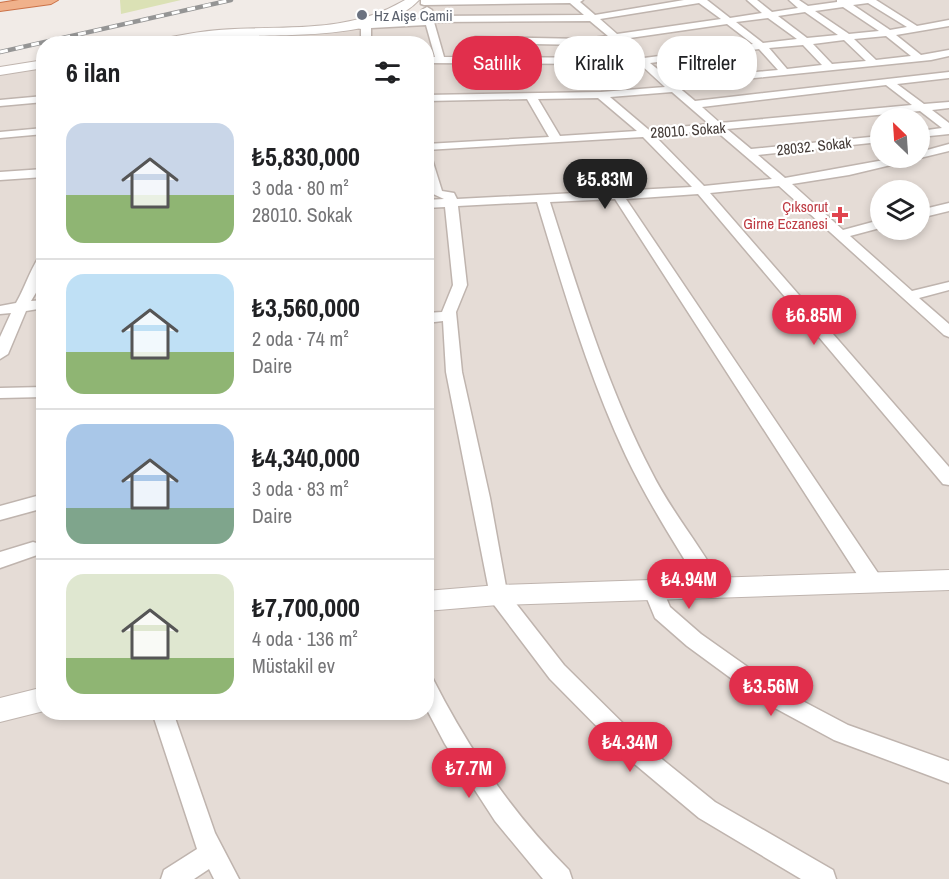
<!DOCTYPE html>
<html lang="tr">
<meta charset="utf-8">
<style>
body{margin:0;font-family:"Archivo Narrow",sans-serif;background:#f6f6f6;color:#202124;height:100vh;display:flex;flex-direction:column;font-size:22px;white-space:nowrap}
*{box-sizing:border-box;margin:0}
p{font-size:20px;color:#757577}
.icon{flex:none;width:33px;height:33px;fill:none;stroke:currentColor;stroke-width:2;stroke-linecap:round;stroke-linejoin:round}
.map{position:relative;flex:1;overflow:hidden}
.details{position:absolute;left:36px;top:36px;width:398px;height:684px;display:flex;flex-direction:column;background:#fff;border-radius:24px;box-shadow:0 3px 9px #0003}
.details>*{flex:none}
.banner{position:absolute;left:452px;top:36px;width:406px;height:54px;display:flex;gap:12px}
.needle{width:39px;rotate:335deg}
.controls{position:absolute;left:870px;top:108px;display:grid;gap:12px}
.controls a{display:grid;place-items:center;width:60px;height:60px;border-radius:50%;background:#fff;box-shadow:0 3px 9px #0003;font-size:30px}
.price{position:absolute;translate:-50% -51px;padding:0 14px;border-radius:21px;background:#e12f4c;color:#fff;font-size:20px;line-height:39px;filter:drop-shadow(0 2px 3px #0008)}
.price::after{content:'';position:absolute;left:50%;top:36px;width:18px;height:14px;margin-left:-9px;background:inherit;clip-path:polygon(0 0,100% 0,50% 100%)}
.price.active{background:#222;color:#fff}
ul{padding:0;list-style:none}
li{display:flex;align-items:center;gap:18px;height:150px;padding:0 30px}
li+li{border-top:2px solid #e0e0e0}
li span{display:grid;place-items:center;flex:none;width:168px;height:120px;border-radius:18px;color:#555}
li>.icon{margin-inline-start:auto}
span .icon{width:72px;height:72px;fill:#fffc;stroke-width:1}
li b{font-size:26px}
h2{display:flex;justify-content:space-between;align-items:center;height:72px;padding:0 30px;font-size:26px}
.tag{padding:0 21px;border-radius:24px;background:#fff;box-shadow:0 3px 9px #0003;font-size:21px;line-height:54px}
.tag.active{background:#e12f4c;color:#fff}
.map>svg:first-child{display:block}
</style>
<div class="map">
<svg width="949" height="879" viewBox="0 0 949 879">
<rect width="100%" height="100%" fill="#f1ebe7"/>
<path fill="#e5dcd6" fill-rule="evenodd" d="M425,0H949V879H0V69L43,62L44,712H426V44L153,43L283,29L426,18ZM880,118H920V158H880ZM880,190H920V230H880Z"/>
<path fill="#dbe1b5" d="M120,0H181L121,14Z"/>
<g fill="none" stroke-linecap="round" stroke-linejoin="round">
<g stroke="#bfb4ae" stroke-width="3">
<g id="minor">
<path d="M421,0H583L580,2L595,15L684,0H707L730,18L762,13L747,0H757L772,12L798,8L789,0H799L808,6L837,2V0H876L917,26L949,20V26L896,35L921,55L949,50V56L931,60L677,86L695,101L949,72V78L897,84L924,104L949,102V108L932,110L949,123V134L920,137V131L942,128L920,111L727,129L751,149L880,136V142L758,155L785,178L895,158H913L912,160L849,175L792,184L843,230L880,220V228L850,236L912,291L949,282V290L919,298L949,324V337L944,335L779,186L710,193L949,467V485L943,484L698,194L626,199L880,576L882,582L880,588L873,590L866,588L615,199L550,202C579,293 607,386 651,471C671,512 703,548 723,588L720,594L713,596L706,594C678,549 649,504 626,456C588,375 563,288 537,202L458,206L467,285L456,312L462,372L490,498L507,592L564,665L647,747L715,802L833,870L836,879H801L699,818L631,761L550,679L491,601L446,372L443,321L426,323V313L442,312L453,285L445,207L426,208V200L444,199L431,193L426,177V156L432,159L442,191L454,193L457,199L692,187L643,137L426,150V144L549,137L527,99L426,101V95L601,92L665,87L640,64L426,63V57H435L426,25L371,28V39L374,44H364L361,39V29L352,26L366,22L423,19L422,10L427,7L432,10L433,16L584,15L570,3L424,5L421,4ZM699,3L721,19L617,34L600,19ZM868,3L907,27L890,30L853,5ZM843,7L879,31L849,34L815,11ZM805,12L838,35L807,38L778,16ZM768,18L797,39L763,43L736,22ZM590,21L608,36L585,39L475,37L470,40L475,43L585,45L613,41L633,58L444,57L434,22ZM727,24L753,44L644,58L623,39ZM886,36L911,56L876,60L854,39ZM844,40L866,61L832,64L813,44ZM803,45L822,65L787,69L769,48ZM759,49L778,70L671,80L650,63ZM886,85L912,105L720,123L702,107ZM672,92L709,124L649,130L610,97ZM598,98L637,131L560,136L538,99ZM715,130L772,179L704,186L655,136Z"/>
<path d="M255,30L260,33L256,44H246L250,33Z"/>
<path d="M44,96V102L0,106V100Z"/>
<path d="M44,128V134L0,138V132Z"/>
<path d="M949,144V151L920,158H916H920V152Z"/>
<path d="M44,169V177L0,180V172Z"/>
<path d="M949,203V211L920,218V210Z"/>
<path d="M44,256L40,286L31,301L44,300V308L26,311L8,354L0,359V337L11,313L0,314V306L16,303C25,288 29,272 39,257Z"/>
<path d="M44,387V397L0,398V388Z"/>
<path d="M44,494V508L0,520V506Z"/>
<path d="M33,542L40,544L42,549L40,554L0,568V552Z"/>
<path d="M653,581L660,583L670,607L701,634L776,687L848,725L949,761V783L834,740L762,701L687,646L655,618L643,589L646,583Z"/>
<path d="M426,677L433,679C469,750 513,814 569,870L572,879H543L495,821L445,744L426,708Z"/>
<path d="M152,712H173L215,833L239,879H214L209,869L194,879H161L164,870L197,849Z"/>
</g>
</g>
<g stroke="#bfb4ae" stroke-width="2">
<g id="tertiary">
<path d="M405,0H419C379,42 284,33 231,37C205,38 180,44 153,44C162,37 178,36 188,34C263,20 336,41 405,0Z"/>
<path d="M44,60V68L0,75V67Z"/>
<path d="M949,570V590L498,605L426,611V591L498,585Z"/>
<path d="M44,687V711L0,722V698Z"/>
</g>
</g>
<g stroke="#cb7248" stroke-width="2">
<path id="trunk" d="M19,0H58L51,4L0,11V3Z"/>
</g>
<use href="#minor" fill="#fff" fill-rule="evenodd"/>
<use href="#tertiary" fill="#fff" fill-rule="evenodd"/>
<use href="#trunk" fill="#f0b18b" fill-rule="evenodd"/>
<g stroke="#959595" stroke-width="4.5">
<path id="rail" d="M0,52L231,0"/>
</g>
<use href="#rail" stroke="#fff" stroke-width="3" stroke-dasharray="8" stroke-linecap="butt"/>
</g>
<circle fill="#6b7280" stroke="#fff" stroke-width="2" cx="362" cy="15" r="6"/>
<path fill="#e0444e" stroke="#fff" stroke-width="2" d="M837 206h6v6h6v6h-6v6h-6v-6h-6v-6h6z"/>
<g text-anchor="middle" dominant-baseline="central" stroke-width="4.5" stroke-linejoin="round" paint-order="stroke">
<g font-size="15" fill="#5b616d" stroke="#fff" text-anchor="start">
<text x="374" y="15">Hz Aişe Camii</text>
</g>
<g font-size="15" fill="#443b37" stroke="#fff">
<text transform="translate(688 130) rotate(-4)">28010. Sokak</text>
<text transform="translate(814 146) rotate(-6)">28032. Sokak</text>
</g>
<g font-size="15" fill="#be3a42" stroke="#fff" text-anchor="end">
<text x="828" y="206">Çıksorut<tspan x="828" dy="17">Girne Eczanesi</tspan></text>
</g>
</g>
</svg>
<div class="controls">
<a><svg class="needle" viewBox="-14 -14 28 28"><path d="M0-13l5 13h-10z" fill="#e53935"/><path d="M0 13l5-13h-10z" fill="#757577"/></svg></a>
<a><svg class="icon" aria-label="layers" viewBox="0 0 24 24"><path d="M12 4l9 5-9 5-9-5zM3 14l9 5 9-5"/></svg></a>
</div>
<b class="price active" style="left:605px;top:210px">₺5.83M</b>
<b class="price" style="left:814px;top:346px">₺6.85M</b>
<b class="price" style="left:689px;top:610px">₺4.94M</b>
<b class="price" style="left:771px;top:717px">₺3.56M</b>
<b class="price" style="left:630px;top:773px">₺4.34M</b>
<b class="price" style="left:469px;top:799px">₺7.7M</b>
<div class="banner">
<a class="tag active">Satılık</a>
<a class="tag">Kiralık</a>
<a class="tag">Filtreler</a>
</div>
<section class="details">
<h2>6 ilan<svg class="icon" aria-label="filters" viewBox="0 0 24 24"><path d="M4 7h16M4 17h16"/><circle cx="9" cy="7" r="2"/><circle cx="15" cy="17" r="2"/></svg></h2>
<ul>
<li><span style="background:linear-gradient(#c9d6e8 60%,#8fb573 0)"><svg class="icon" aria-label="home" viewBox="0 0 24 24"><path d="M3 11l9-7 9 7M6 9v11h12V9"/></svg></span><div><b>₺5,830,000</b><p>3 oda · 80 m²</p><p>28010. Sokak</p></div></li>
<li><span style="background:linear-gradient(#bfe0f5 65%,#8fb573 0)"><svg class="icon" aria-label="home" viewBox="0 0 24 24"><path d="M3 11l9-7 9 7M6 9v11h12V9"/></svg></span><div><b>₺3,560,000</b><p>2 oda · 74 m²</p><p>Daire</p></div></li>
<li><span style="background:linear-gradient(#a9c7e8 70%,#7fa58c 0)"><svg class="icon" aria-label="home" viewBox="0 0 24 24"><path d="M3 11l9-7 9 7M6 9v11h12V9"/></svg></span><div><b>₺4,340,000</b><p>3 oda · 83 m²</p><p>Daire</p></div></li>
<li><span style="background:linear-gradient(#dfe7d0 70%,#8fb573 0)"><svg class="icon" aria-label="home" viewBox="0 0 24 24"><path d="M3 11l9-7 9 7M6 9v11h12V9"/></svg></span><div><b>₺7,700,000</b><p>4 oda · 136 m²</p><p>Müstakil ev</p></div></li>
</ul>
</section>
</div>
